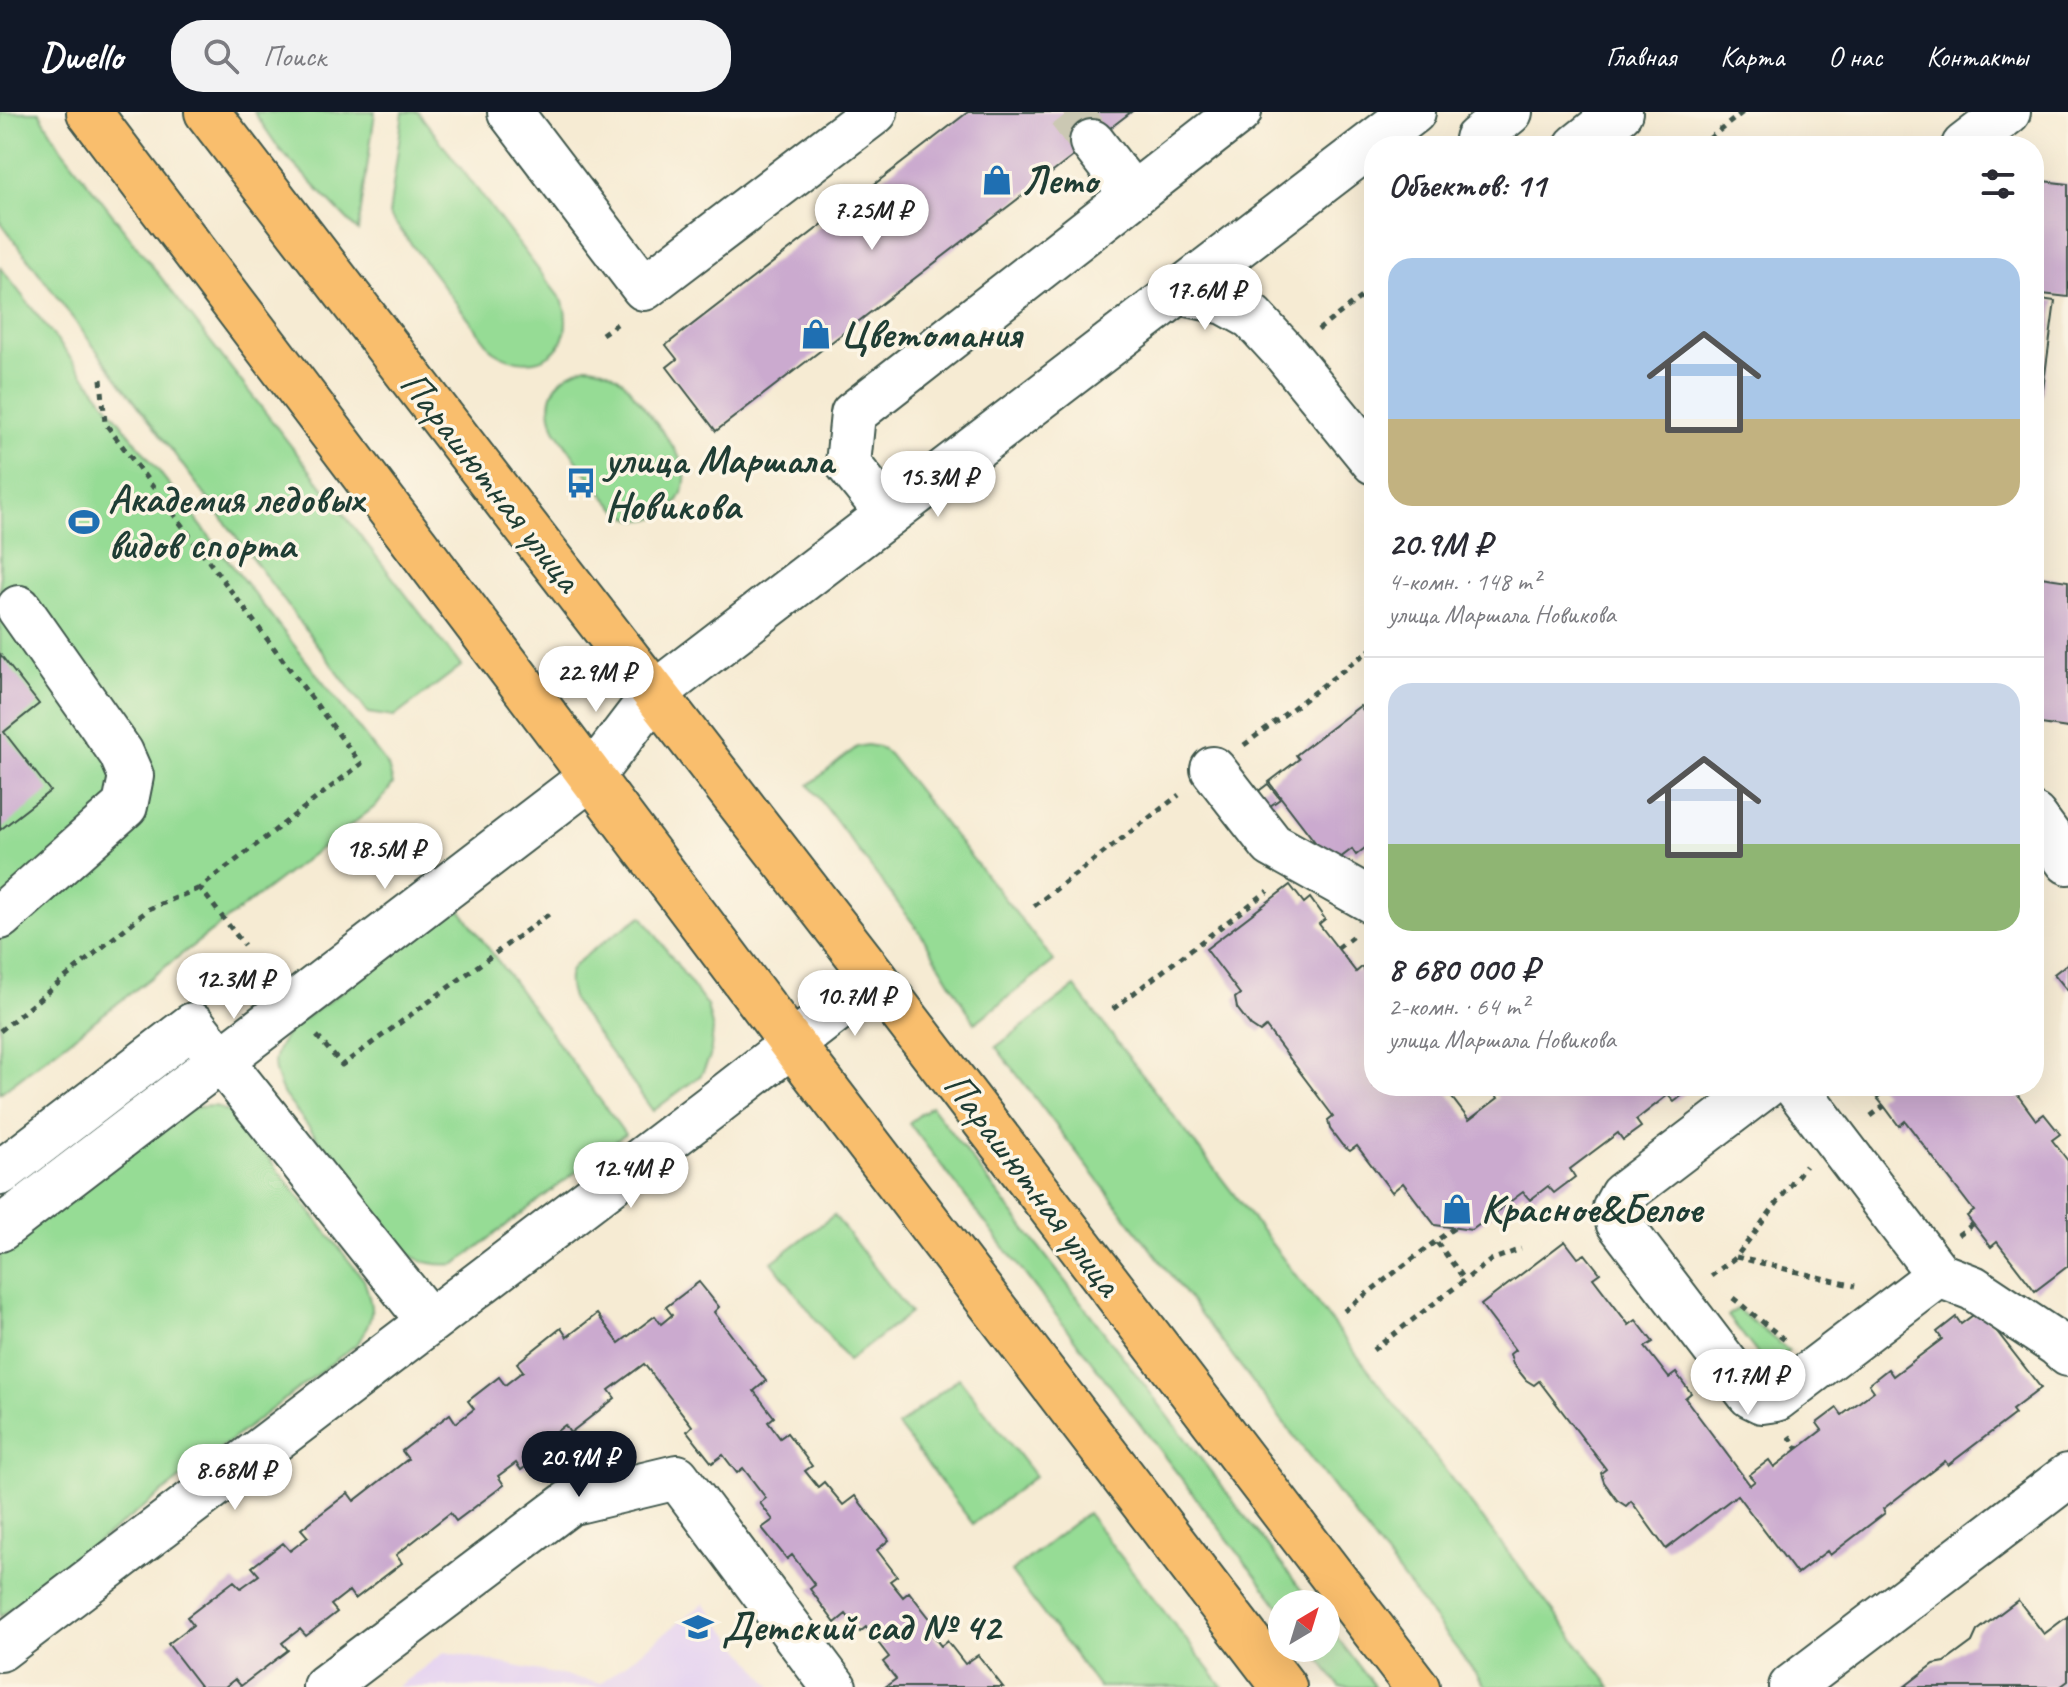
<!DOCTYPE html>
<html lang="ru">
<meta charset="utf-8">
<style>
body{margin:0;font-family:Caveat,sans-serif;background:#f2f2f3;color:#2b2b33;height:100vh;display:flex;flex-direction:column;font-size:30px;white-space:nowrap}
*{box-sizing:border-box;margin:0}
p{font-size:26px;color:#7c7c81}
.icon{flex:none;width:44px;height:44px;fill:none;stroke:currentColor;stroke-width:2;stroke-linecap:round;stroke-linejoin:round}
.map{position:relative;flex:1;overflow:hidden}
.drawer{position:absolute;left:1364px;top:24px;width:680px;height:960px;display:flex;flex-direction:column;background:#fff;border-radius:32px;box-shadow:0 8px 32px #0002}
.drawer>*{flex:none}
.needle{width:52px;rotate:38deg}
.fabs{position:absolute;left:1268px;top:1478px;display:grid;gap:16px}
.fabs a{display:grid;place-items:center;width:72px;height:72px;border-radius:50%;background:#fff;box-shadow:0 8px 32px #0002;font-size:40px}
.price{position:absolute;translate:-50% -68px;padding:0 18px;border-radius:28px;background:#fff;color:#222;font-size:26px;line-height:52px;filter:drop-shadow(0 2px 4px #0008)}
.price::after{content:'';position:absolute;left:50%;top:48px;width:24px;height:18px;margin-left:-12px;background:inherit;clip-path:polygon(0 0,100% 0,50% 100%)}
.price.active{background:#111827;color:#fff}
ul{padding:0;list-style:none}
li{display:grid;align-content:center;gap:16px;height:424px;padding:0 24px}
li+li{border-top:2px solid #e1e1e2}
li span{display:grid;place-items:center;height:248px;border-radius:24px;color:#555}
li>.icon{margin-inline-start:auto}
span .icon{width:144px;height:144px;fill:#fffc;stroke-width:1}
li b{font-size:34px}
h2{display:flex;justify-content:space-between;align-items:center;height:96px;padding:0 24px;font-size:34px}
header{display:flex;align-items:center;gap:48px;box-sizing:border-box;height:112px;padding:0 40px;background:#111827;color:#fff}
header strong{font-size:38px}
nav{display:flex;gap:44px;margin-inline-start:auto;font-size:28px}
.search{width:560px;height:72px;background:#f2f2f3;display:flex;align-items:center;gap:20px;box-sizing:border-box;padding:0 28px;border-radius:32px;color:#7c7c81;font-size:30px}
.map>svg:first-child{display:block}
</style>
<header>
<strong>Dwello</strong>
<div class="search"><svg class="icon" aria-label="search" viewBox="0 0 24 24"><circle cx="10" cy="10" r="6"/><path d="M15 15l6 6"/></svg>Поиск</div>
<nav><a>Главная</a><a>Карта</a><a>О нас</a><a>Контакты</a></nav>
</header>
<div class="map">
<svg width="2068" height="1575" viewBox="0 0 2068 1575">
<rect width="100%" height="100%" fill="#fcf5e5"/>
<filter id="ink" filterUnits="userSpaceOnUse"><feTurbulence type="fractalNoise" baseFrequency=".0125" numOctaves="2"/><feDisplacementMap in="SourceGraphic" scale="16" xChannelSelector="R" yChannelSelector="G"/><feConvolveMatrix kernelMatrix="1 2 1 2 8 2 1 2 1" color-interpolation-filters="sRGB"/></filter>
<filter id="wash" filterUnits="userSpaceOnUse"><feTurbulence type="fractalNoise" baseFrequency=".006" numOctaves="4" result="noise"/><feDisplacementMap in="SourceGraphic" scale="32" xChannelSelector="R" yChannelSelector="G"/><feGaussianBlur stdDeviation="1.8" result="paint"/><feColorMatrix in="noise" values="0 0 0 0 0 0 0 0 0 0 0 0 0 0 0 0 0 1.4 0 .05"/><feComposite in="paint" operator="in"/></filter>
<g filter="url(#wash)">
<rect width="100%" height="100%" fill="#f6ebd3"/>
<path fill="#e5d3f1" d="M704,1491L772,1575H397L445,1540L601,1571Z"/>
<g fill="#96dc95" stroke="#5a8c64" stroke-width="2">
<path d="M0,0H39L61,36L461,554L394,605L368,601L0,109Z"/>
<path d="M254,0H375L358,119L280,38Z"/>
<path d="M403,0H418L563,190C578,239 535,266 493,239L389,103Z"/>
<path d="M0,155L388,654L393,672L377,693L0,981Z"/>
<path d="M587,254C603,255 612,260 624,270C638,288 680,338 684,356C688,370 682,386 672,396C661,408 641,411 626,404C608,395 570,338 556,319C542,287 554,264 587,254Z"/>
<path d="M867,633L878,635L889,642L1054,849L975,911L921,822L809,673L857,635Z"/>
<path d="M459,796L625,1022L456,1152C436,1154 424,1151 406,1141L284,983C269,953 271,944 290,917Z"/>
<path d="M642,804L707,894L713,918L710,945L701,963L653,999L573,889C570,879 566,868 571,858C579,845 627,814 642,804Z"/>
<path d="M1075,875L1611,1575H1486L996,935Z"/>
<path d="M215,994L234,1002L364,1168C374,1197 375,1205 358,1231L0,1505V1139L181,999L198,995Z"/>
<path d="M931,994L1312,1492H1282V1498L909,1011Z"/>
<path d="M834,1103L910,1201L848,1249L772,1150Z"/>
<path d="M1737,1197L1789,1239L1768,1255L1728,1204Z"/>
<path d="M959,1266L1035,1364L973,1412L898,1314Z"/>
<path d="M1087,1401L1223,1575H1099L1011,1460Z"/>
<path d="M1326,1511L1375,1575H1340L1311,1536H1326Z"/>
</g>
<g id="blocks">
<g fill="#cbaacf">
<path d="M968,0H1131L716,319L667,255L677,247L666,233Z"/>
<path d="M2034,68L2068,72V185L2034,181Z"/>
<path d="M2034,186L2055,189L2036,329H2034Z"/>
<path d="M2034,464L2068,469V616L2034,611Z"/>
<path d="M0,542L39,592L4,620L50,679L0,718Z"/>
<path d="M1374,590V720L1369,724L1374,729L1356,743L1352,737L1332,752L1269,670L1299,647L1296,643L1360,594L1363,598Z"/>
<path d="M1268,672L1280,687L1267,696L1256,681Z"/>
<path d="M1290,773L1304,791L1310,786L1325,807L1319,812L1356,860L1362,855L1374,870V878L1371,880L1374,883V974H1443L1469,1008L1498,986L1495,981L1505,974H1690L1692,976L1674,990L1668,983L1636,1008L1641,1015L1623,1028L1618,1021L1570,1057L1575,1065L1554,1081L1548,1074L1530,1088L1523,1080L1472,1118L1435,1113L1403,1071L1392,1080L1357,1034L1350,1039L1342,1033L1330,1017L1328,1008L1333,1004L1266,915L1260,920L1251,914L1237,896L1235,886L1240,882L1206,837Z"/>
<path d="M2068,851V879L2054,862Z"/>
<path d="M1878,974H2019L2014,978L2036,1008L2044,1002L2060,1022L2052,1028L2068,1049V1154L2035,1179L1997,1130L1991,1135L1967,1104L1974,1099L1905,1009L1899,1014L1884,994L1877,986L1884,981Z"/>
<path d="M1565,1129L1578,1146L1585,1142L1600,1161L1593,1166L1629,1213L1636,1208L1653,1230L1645,1235L1669,1266L1676,1261L1691,1281L1685,1286L1750,1373L1755,1369L1749,1363L1769,1348L1774,1355L1822,1318L1817,1311L1837,1296L1842,1303L1874,1279L1869,1272L1888,1257L1893,1264L1942,1227L1937,1220L1956,1205L1961,1212L1980,1198L2041,1276L2012,1298L2015,1302L1948,1353L1945,1349L1883,1397L1885,1401L1830,1443L1827,1439L1797,1462L1737,1383L1666,1437L1631,1389L1626,1394L1617,1388L1604,1370L1601,1361L1606,1357L1539,1269L1534,1273L1526,1268L1513,1252L1510,1242L1515,1238L1481,1193Z"/>
<path d="M699,1170L719,1195L714,1200L766,1269L754,1279L774,1305L768,1310L780,1326L787,1321L812,1354L805,1359L818,1375L824,1370L843,1393L855,1384L889,1428L877,1438L897,1464L890,1469L903,1485L909,1480L935,1513L928,1518L941,1534L947,1529L965,1552L978,1543L1003,1575H885L896,1567L883,1550L889,1545L866,1515L860,1520L846,1502L835,1511L810,1477L815,1473L792,1443L787,1447L762,1416L773,1408L760,1391L766,1386L743,1356L737,1361L723,1343L712,1351L687,1319L692,1314L644,1252L609,1278L615,1286L570,1321L565,1313L547,1327L553,1335L521,1358L516,1351L498,1364L504,1373L456,1409L450,1401L396,1443L402,1451L355,1487L349,1479L331,1493L337,1500L306,1524L300,1517L282,1531L288,1538L241,1574L235,1567L225,1575H201L168,1532L193,1513L187,1505L234,1469L241,1476L259,1463L252,1455L283,1431L290,1439L308,1425L301,1417L348,1381L354,1389L408,1347L402,1339L450,1302L456,1311L474,1297L468,1289L499,1265L505,1273L523,1259L517,1251L561,1216L567,1225L597,1202L619,1231L655,1204L661,1212L672,1203L666,1195Z"/>
<path d="M2018,1488L2044,1522L2068,1504V1569L2060,1575H1904L1934,1552L1945,1550L1972,1530L1977,1519Z"/>
</g>
</g>
</g>
<g filter="url(#ink)">
<use href="#blocks" fill-opacity="0" stroke="#3f574c" stroke-width="2"/>
<g fill="none" stroke-linecap="round" stroke-linejoin="round">
<path stroke="#cbc8b3" stroke-width="44" stroke-dasharray="44 22" stroke-linecap="butt" d="M1069,0L1092,30"/>
<g stroke="#3f574c" stroke-width="48">
<g id="minor">
<path d="M510,0L644,176L875,0"/>
<path d="M1092,30L1133,83"/>
<path d="M1482,34L1477,27L1510,0"/>
<path d="M1577,34L1620,0"/>
<path d="M1964,34L2008,0"/>
<path d="M1179,180L1225,190L1252,205L1286,242L1374,350"/>
<path d="M888,402L848,352L853,302L1239,0"/>
<path d="M1213,657L1272,733L1374,790"/>
<path d="M2034,704L2068,750"/>
<path d="M0,805L125,694L131,664L121,641L19,496"/>
<path d="M1765,974L1622,1083L1615,1096L1618,1110L1750,1283L1762,1289L1776,1287L1939,1163"/>
<path d="M1795,974L1939,1163L1973,1176L2057,1232L2068,1242"/>
<path d="M0,1061L193,913L429,1209"/>
<path d="M0,1117L591,665L655,581L1413,0"/>
<path d="M0,1537L715,992L876,867"/>
<path d="M325,1575L569,1391L677,1365L834,1575"/>
<path d="M1791,1575L2068,1364"/>
</g>
</g>
<g stroke="#3f574c" stroke-width="48">
<g id="major">
<path d="M89,0L508,554L792,932L1284,1575"/>
<path d="M207,0L526,415L876,867L1417,1575"/>
</g>
</g>
<g stroke="#3f574c" stroke-width="5" stroke-dasharray="6 6" stroke-linecap="butt">
<path d="M1700,34L1743,0"/>
<path d="M1318,218L1374,175"/>
<path d="M602,222L620,210"/>
<path d="M101,267L105,311L361,652L200,776L244,833"/>
<path d="M1244,633L1374,535"/>
<path d="M1034,794L1179,683"/>
<path d="M1338,836L1353,824"/>
<path d="M1113,897L1268,779"/>
<path d="M0,919L149,797L200,776"/>
<path d="M317,924L342,953L549,802"/>
<path d="M1871,1004L1884,994"/>
<path d="M1454,1116L1436,1129L1465,1168"/>
<path d="M1958,1123L1973,1112"/>
<path d="M1736,1145L1855,1174"/>
<path d="M1711,1164L1736,1145L1805,1054"/>
<path d="M1733,1186L1786,1229"/>
<path d="M1344,1199L1436,1129"/>
<path d="M1373,1238L1491,1148L1521,1137"/>
<path d="M1789,1324L1798,1337"/>
</g>
<use href="#minor" stroke="#fff" stroke-width="44"/>
<use href="#major" stroke="#f9be6d" stroke-width="44"/>
</g>
</g>
<defs>
<g id="shop-bare" transform="scale(2.4)"><path d="M-5-2.5h2.3a2.7 3.5 0 0 1 5.4 0H5L5.5 6h-11ZM-1.5-2.5h3a1.5 2.3 0 0 0-3 0Z" fill="#1f6fb2" stroke="#fcf5e5" stroke-width="2.5" paint-order="stroke"/></g>
<g id="bus-bare" transform="scale(2.4)"><path d="M-5-6H5V4H4V6H2V4H-2V6H-4V4H-5ZM-3.5-4V0h7V-4ZM-3.5 1.2v1.5H-2V1.2ZM2 1.2v1.5H3.5V1.2Z" fill="#1f6fb2" stroke="#fcf5e5" stroke-width="2.5" paint-order="stroke"/></g>
<g id="stadium-bare" transform="scale(2.4)"><path d="M0-5a6.5 5 0 1 0 0 10a6.5 5 0 1 0 0-10ZM-3.5-1.8h7v3.6h-7Z" fill="#1f6fb2" stroke="#fcf5e5" stroke-width="2.5" paint-order="stroke"/></g>
<g id="school-bare" transform="scale(2.4)"><path d="M0-5L7-2L0 1L-7-2ZM-4 1L0 2.5L4 1V4Q0 6-4 4Z" fill="#1f6fb2" stroke="#fcf5e5" stroke-width="2.5" paint-order="stroke"/></g>
</defs>
<g fill-rule="evenodd">
<use href="#shop-bare" x="997" y="68"/>
<use href="#shop-bare" x="816" y="222"/>
<use href="#bus-bare" x="581" y="371"/>
<use href="#stadium-bare" x="84" y="410"/>
<use href="#shop-bare" x="1457" y="1097"/>
<use href="#school-bare" x="698" y="1515"/>
</g>
<g text-anchor="middle" dominant-baseline="central" stroke-width="7" stroke-linejoin="round" paint-order="stroke">
<g font-size="40" font-weight="bold" fill="#1f3d34" stroke="#fcf5e5" text-anchor="start">
<text x="1021" y="68">Лето</text>
<text x="840" y="222">Цветомания</text>
<text x="605" y="348">улица Маршала<tspan x="605" dy="46">Новикова</tspan></text>
<text x="108" y="387">Академия ледовых<tspan x="108" dy="46">видов спорта</tspan></text>
<text x="1481" y="1097">Красное&amp;Белое</text>
<text x="722" y="1515">Детский сад № 42</text>
</g>
<g font-size="40" fill="#1f3d34" stroke="#fcf5e5">
<text transform="translate(491 369) rotate(52)">Парашютная улица</text>
<text transform="translate(1033 1072) rotate(53)">Парашютная улица</text>
</g>
</g>
</svg>
<div class="fabs">
<a><svg class="needle" viewBox="-14 -14 28 28"><path d="M0-13l5 13h-10z" fill="#e53935"/><path d="M0 13l5-13h-10z" fill="#7c7c81"/></svg></a>
</div>
<b class="price" style="left:872px;top:140px">7.25M ₽</b>
<b class="price" style="left:1205px;top:220px">17.6M ₽</b>
<b class="price" style="left:938px;top:407px">15.3M ₽</b>
<b class="price" style="left:596px;top:602px">22.9M ₽</b>
<b class="price" style="left:385px;top:779px">18.5M ₽</b>
<b class="price" style="left:234px;top:909px">12.3M ₽</b>
<b class="price" style="left:855px;top:926px">10.7M ₽</b>
<b class="price" style="left:631px;top:1098px">12.4M ₽</b>
<b class="price" style="left:1748px;top:1305px">11.7M ₽</b>
<b class="price active" style="left:579px;top:1387px">20.9M ₽</b>
<b class="price" style="left:235px;top:1400px">8.68M ₽</b>
<section class="drawer">
<h2>Объектов: 11<svg class="icon" aria-label="filters" viewBox="0 0 24 24"><path d="M4 7h16M4 17h16"/><circle cx="9" cy="7" r="2"/><circle cx="15" cy="17" r="2"/></svg></h2>
<ul>
<li><span style="background:linear-gradient(#a9c7e8 65%,#c2b280 0)"><svg class="icon" aria-label="home" viewBox="0 0 24 24"><path d="M3 11l9-7 9 7M6 9v11h12V9"/></svg></span><div><b>20.9M ₽</b><p>4-комн. · 148 m²</p><p>улица Маршала Новикова</p></div></li>
<li><span style="background:linear-gradient(#c9d6e8 65%,#8fb573 0)"><svg class="icon" aria-label="home" viewBox="0 0 24 24"><path d="M3 11l9-7 9 7M6 9v11h12V9"/></svg></span><div><b>8 680 000 ₽</b><p>2-комн. · 64 m²</p><p>улица Маршала Новикова</p></div></li>
</ul>
</section>
</div>
